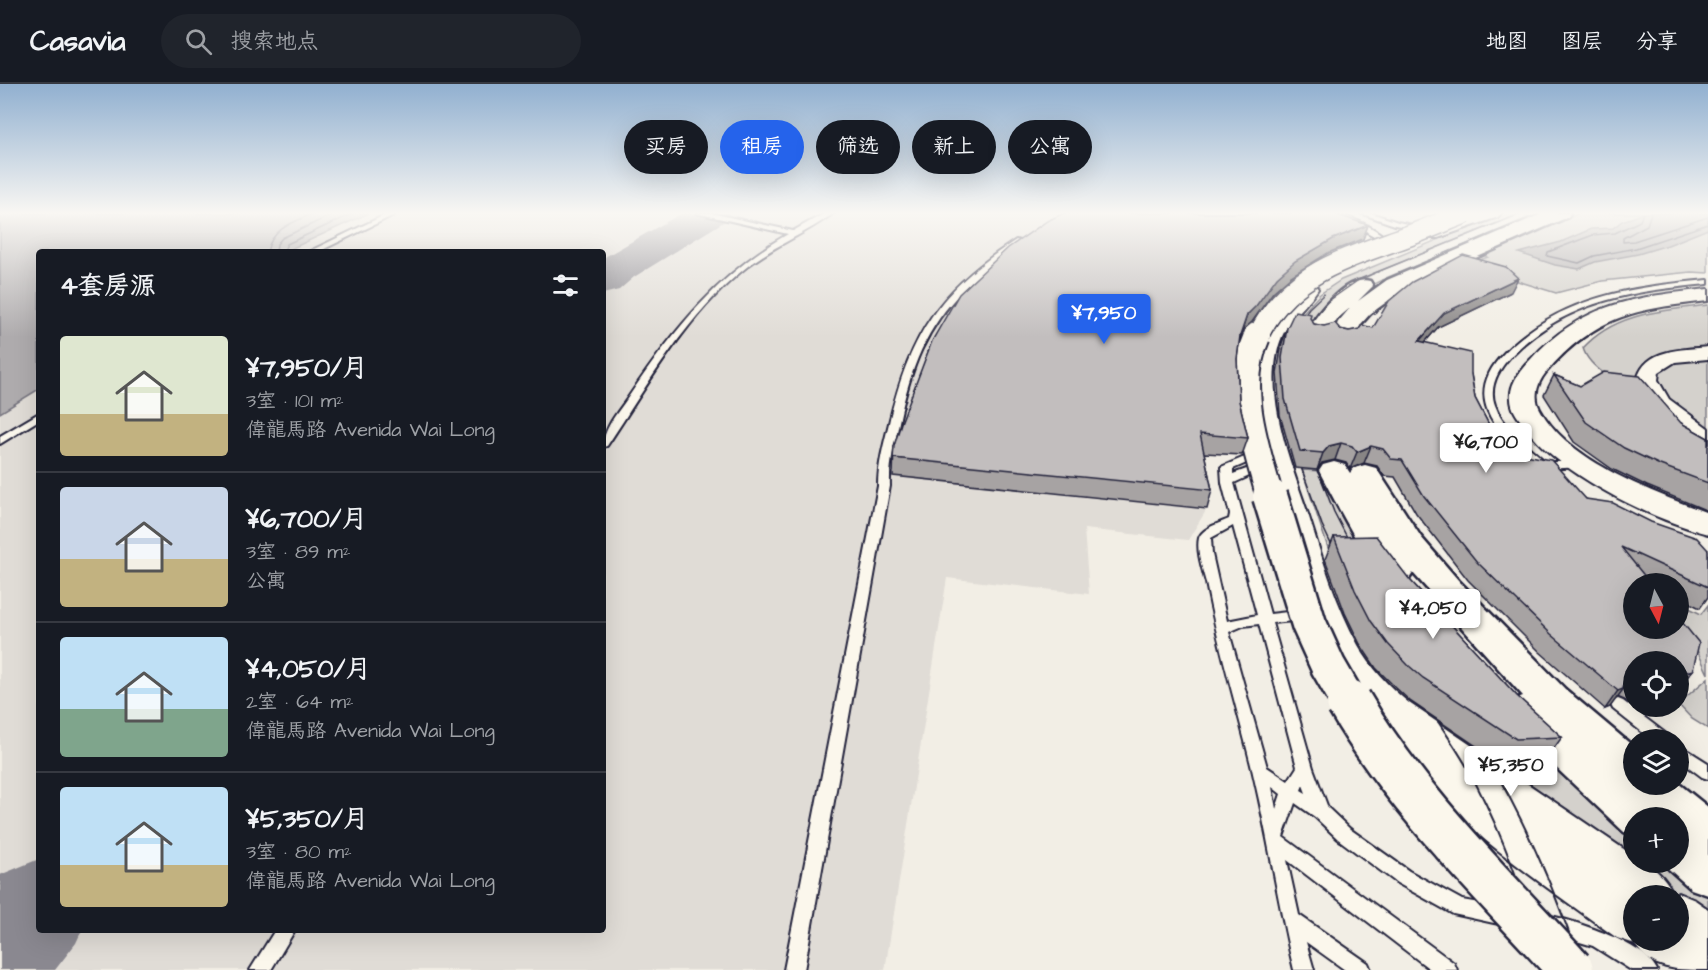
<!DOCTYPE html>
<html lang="zh">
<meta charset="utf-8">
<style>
body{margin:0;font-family:"Architects Daughter","LXGW WenKai TC",sans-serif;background:#20242c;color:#f1f3f6;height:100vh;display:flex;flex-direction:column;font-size:22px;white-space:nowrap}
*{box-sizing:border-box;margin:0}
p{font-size:20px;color:#9ea1a6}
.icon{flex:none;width:33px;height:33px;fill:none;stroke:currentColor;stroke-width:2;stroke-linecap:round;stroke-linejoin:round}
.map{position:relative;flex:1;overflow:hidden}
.side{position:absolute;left:36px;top:165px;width:570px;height:684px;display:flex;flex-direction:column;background:#171b24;border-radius:6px;box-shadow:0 6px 24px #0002}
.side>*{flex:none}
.top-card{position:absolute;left:624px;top:36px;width:570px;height:54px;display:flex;gap:12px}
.needle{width:39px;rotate:173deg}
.tools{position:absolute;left:1623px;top:489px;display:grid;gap:12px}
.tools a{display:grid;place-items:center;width:66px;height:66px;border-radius:50%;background:#171b24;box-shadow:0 6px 24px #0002;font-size:30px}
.price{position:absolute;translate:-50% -51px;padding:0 14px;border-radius:6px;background:#fff;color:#222;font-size:20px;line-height:39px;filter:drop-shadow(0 2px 3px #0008)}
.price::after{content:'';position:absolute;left:50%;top:36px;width:18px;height:14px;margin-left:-9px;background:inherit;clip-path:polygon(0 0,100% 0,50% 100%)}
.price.active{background:#2563eb;color:#fff}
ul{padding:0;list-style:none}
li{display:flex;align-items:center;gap:18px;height:150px;padding:0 24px}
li+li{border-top:2px solid #363941}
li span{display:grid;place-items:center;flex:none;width:168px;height:120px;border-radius:6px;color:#555}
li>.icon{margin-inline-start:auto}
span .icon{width:72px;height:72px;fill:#fffc;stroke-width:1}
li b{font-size:26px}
h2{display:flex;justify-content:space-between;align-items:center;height:72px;padding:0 24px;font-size:26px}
.pill{padding:0 21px;border-radius:27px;background:#171b24;box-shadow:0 6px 24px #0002;font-size:21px;line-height:54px}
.pill.active{background:#2563eb;color:#fff}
header{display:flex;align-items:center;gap:36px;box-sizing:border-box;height:84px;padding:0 30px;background:#171b24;border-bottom:2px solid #363941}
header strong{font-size:28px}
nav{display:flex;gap:33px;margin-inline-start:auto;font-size:21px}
.search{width:420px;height:54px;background:#20242c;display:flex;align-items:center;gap:15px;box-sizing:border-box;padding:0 21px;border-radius:33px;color:#9ea1a6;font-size:22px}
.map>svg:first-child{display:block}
</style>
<header>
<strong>Casavia</strong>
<div class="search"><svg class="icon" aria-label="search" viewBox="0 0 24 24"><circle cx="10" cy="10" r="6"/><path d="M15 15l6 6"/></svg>搜索地点</div>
<nav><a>地图</a><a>图层</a><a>分享</a></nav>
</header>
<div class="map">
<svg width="1708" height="886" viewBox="0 0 1708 886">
<rect width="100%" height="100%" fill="#f2eee5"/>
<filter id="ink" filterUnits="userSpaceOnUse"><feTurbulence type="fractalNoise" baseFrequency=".0167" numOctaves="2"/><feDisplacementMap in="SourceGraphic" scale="12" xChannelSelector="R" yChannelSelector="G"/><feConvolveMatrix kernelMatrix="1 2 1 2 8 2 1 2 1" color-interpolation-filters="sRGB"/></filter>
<g filter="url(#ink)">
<path fill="#e0dcd6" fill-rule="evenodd" d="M0,129H1344L1345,130L1278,150L1331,171L1298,187L1268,211L1247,241L1237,276L1246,372L1195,369L1207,425L1188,456L1084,445L1089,510L947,494L885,886H0ZM39,168H603V846H39Z"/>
<g fill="#d4d1cc" stroke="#7b7a84" stroke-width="1.5">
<path d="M1502,129H1523L1372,190C1347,204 1323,220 1309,246L1300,232L1320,210L1341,196Z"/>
<path d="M1542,129H1551L1388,198C1364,212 1346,225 1333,251L1334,235L1372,201L1386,194Z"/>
<path d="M1580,129H1708V189L1691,188L1602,197L1556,209L1466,181L1488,173L1484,170Z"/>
<path d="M1708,221V349C1694,340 1680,330 1665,321C1641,308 1591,292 1583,264C1616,228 1662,227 1708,221Z"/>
<path d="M1302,386L1323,387L1358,455L1633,747L1634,778L1669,779L1708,811V836L1678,812L1675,811L1432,637L1401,604L1330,470Z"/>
<path d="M1679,519L1701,530L1708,521V590L1695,562L1678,544Z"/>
<path d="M1708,594V645L1692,635L1678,620Z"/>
</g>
<g fill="#aeabad" stroke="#76747f" stroke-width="1.5">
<path d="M0,129H369L284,168H39V305L0,329Z"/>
<path d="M1645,129H1708V145L1668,161L1638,170L1595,178L1579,185L1555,181L1519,169L1561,158L1591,145L1613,144L1622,137Z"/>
</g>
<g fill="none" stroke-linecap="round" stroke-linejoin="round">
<g stroke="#5a5969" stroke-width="1.5">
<path d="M1643,129L1640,137L1615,149L1593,151L1548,168L1547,172L1579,179L1594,172L1636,164L1708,140"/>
<path d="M1651,129L1647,141L1623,154V158L1634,157L1708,133"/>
<path d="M267,168C272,144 294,138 314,129"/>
<path d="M276,168L277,160L282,154L336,129"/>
<path d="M283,168L287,160L354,129"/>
</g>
<g fill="#8a8890" fill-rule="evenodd">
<path d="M682,129H731L725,137L634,193L619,206L603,210V174Z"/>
<path d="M39,775V846H82L76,859L55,886H0V791Z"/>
</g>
<g stroke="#22223b" stroke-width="4">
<g id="service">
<path d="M389,129H398L318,168H308Z"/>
<path d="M696,129H711L793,147L825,129H834C807,149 775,161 748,182C687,230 649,299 607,362L603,363C603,344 619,327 629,312C673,247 719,189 788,150Z"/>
<path d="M1323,129C1343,129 1365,138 1381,150L1374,152L1349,138Z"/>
<path d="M1360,129H1371L1398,138L1427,144L1423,146L1395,141Z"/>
<path d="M1016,156L1023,158C1005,174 983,186 965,204C925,244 911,284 899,338C895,360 889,380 890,402L804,886H784L878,402C878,380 884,360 889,339C910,250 939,206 1016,156Z"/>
<path d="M1708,196V200C1634,207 1566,216 1511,272C1499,285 1488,302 1495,321C1503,344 1528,362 1546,378H1580L1584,379L1585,381L1584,383L1542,385C1502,354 1457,316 1505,268C1561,212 1633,203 1708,196Z"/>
<path d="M39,329V336L0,360V352Z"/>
<path d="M1261,366L1266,369L1265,371L1233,385V390L1263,379L1269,382L1267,384L1234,399L1270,530L1305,526L1310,528L1312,531L1310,534L1305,536L1272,539L1313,684L1328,724L1350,745L1409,787L1462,816L1503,823L1509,826L1512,832L1509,838L1503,841L1453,830L1397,799L1338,755L1315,733L1295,719L1283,753L1454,879L1457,886H1431L1287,776L1299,831L1368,879L1371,886H1345L1306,858L1314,886H1294C1278,819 1268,752 1252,685C1237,623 1218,562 1206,499C1203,487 1196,467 1199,454C1202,444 1220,439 1229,435L1230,430L1222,399L1221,383ZM1233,442L1257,531L1227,537L1212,470L1211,454ZM1259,540L1297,683L1288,697L1267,683L1229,548L1243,542ZM1303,701L1306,709L1301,706ZM1272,703L1281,710L1276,725Z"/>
<path d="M1618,615L1623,617L1669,652L1671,656H1652L1613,625L1611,621L1613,617Z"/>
<path d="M1678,660L1708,679V695L1702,693L1678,675Z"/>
<path d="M1547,831C1575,837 1645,859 1657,886H1631L1593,862L1540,846L1538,840L1540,834Z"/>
<path d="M275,846H295L271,886H250Z"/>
</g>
</g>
<g stroke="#22223b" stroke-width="4">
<path id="minor" d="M1708,263V275L1675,278L1659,288L1658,296L1669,315L1708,344V360C1679,352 1648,323 1637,296C1645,264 1681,266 1708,263Z"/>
</g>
<g stroke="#22223b" stroke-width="4">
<g id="tertiary">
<path d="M1473,129H1501L1498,133L1438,154H1424L1422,150L1424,146Z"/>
<path d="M1307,199L1315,200L1318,205C1301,230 1284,236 1277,269C1266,321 1293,385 1309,433C1323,477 1336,521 1358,561C1371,584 1388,602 1409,619L1634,772V778C1652,778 1667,795 1674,811L1678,809L1695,816L1708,825V886C1677,886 1650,886 1635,860L1617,854C1558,811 1495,769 1443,718C1427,702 1409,685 1398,665L1402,657C1379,640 1358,622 1342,597C1310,546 1294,490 1278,433C1264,384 1245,333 1251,282C1253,260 1264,241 1277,224C1285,214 1294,202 1307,199ZM1634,812H1678V856H1634Z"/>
<path d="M1708,205V217C1639,225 1598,230 1550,284C1539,295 1532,311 1540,325C1568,378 1655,409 1708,429V450C1650,435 1556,389 1522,339C1517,332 1511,324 1511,315C1509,300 1521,285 1531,275C1584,218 1635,213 1708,205Z"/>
</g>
</g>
<g stroke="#22223b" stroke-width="5">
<g id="primary">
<path d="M1544,129H1570L1568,133L1403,206L1370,230L1361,240L1353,258L1344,260L1335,258L1332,253L1338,238L1350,224L1337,235L1328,253L1319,255L1310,253L1307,248C1317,229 1346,191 1370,197L1373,202L1358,217L1387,196Z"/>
<path d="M1334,378L1345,381L1350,389L1354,384L1365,381L1376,384L1421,453L1459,497L1565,605L1634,663V700L1678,699L1708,723V811L1691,805L1661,778H1678V734H1634V751L1624,748L1509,639L1503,628L1509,617L1523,612L1413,489L1409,495C1401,497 1394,500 1386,496C1370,487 1330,407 1319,387L1323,381Z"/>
</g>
</g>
<use href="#service" fill="#fbf7ec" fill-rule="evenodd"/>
<use href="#minor" fill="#fbf7ec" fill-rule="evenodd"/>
<use href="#tertiary" fill="#fbf7ec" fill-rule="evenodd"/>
<use href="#primary" fill="#fbf7ec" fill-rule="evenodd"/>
<g stroke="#22223b" stroke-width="1.5">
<path d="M1297,242L1309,224L1324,210"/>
<path d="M1305,251L1314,233L1327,218L1360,195L1522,129"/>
<path d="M1296,369L1322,441L1338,475"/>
<path d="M1312,371L1334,428L1354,467"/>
</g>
<g stroke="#22223b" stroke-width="2">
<path d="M1427,621C1441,642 1455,662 1467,683C1502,747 1527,816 1545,886"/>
<path d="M1475,653C1521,727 1555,804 1582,886"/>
</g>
<g stroke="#22223b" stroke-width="23" stroke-linecap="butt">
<path id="tertiary-bridge-far3" d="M1257,254C1285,193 1338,177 1397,156C1420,148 1443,138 1466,129"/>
</g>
<g stroke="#22223b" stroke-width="30" stroke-linecap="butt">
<path id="tertiary-bridge-far2" d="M1257,252C1234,302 1256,364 1270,413"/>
</g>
<g stroke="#22223b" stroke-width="39" stroke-linecap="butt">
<path id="tertiary-bridge-far1" d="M1270,412L1309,540L1328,582L1350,620"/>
</g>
<g stroke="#22223b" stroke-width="49" stroke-linecap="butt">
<path id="tertiary-bridge" d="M1349,618C1407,718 1494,801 1571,886"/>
</g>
<use href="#tertiary-bridge-far3" stroke="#fbf7ec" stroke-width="20"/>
<use href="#tertiary-bridge-far2" stroke="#fbf7ec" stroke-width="26"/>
<use href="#tertiary-bridge-far1" stroke="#fbf7ec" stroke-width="34"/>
<use href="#tertiary-bridge" stroke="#fbf7ec" stroke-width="44"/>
</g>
<g fill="#a7a3a3" stroke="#22223b" stroke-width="1.5">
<path d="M1368,141L1363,155L1328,169L1291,192L1273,208L1252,238L1243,246L1239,257L1237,275L1239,317L1248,354L1242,371L1204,369L1212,406L1207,425L893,392L894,362Z"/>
<path d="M1511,208L1438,243L1425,258L1471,290L1475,314L1497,356L1506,367L1586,415L1708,466V513L1700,524L1678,513V500H1634L1693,586L1678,604V578H1634V617L1629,618L1617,613L1610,623L1605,625L1540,568L1468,496L1416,429L1395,393L1384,392L1377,382L1364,379L1350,385L1346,379L1335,376L1322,379L1317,386L1295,384L1280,331L1277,289L1282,259L1287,244L1310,234L1314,240L1349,247L1373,244Z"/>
<path d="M1554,291L1580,302L1681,339L1708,354V427L1647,402L1612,385L1574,358L1544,311Z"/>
<path d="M1334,453L1410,496L1517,612L1562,653L1545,677L1500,678L1410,617L1396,604L1376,584L1360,560L1345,529L1325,475Z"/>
</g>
<g fill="#888585" stroke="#22223b" stroke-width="1.5">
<path d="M1368,141L1363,155L1328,169L1291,192L1273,208L1252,238L1243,246L1235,269L1247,231L1277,193L1295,177L1333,155Z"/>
<path d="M1518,194L1511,208L1438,243L1413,272L1419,257L1444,229Z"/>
<path d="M1341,359L1335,376L1322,379L1317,386L1323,369L1329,362Z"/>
<path d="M1371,362L1364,379L1350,385L1357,368Z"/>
<path d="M1693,586L1678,604V590Z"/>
<path d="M1631,595L1610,623L1605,625L1624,598Z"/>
<path d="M1634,612V617L1629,618Z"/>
</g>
<g fill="#c2bebe" stroke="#22223b" stroke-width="1.5">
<path d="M1064,129H1332L1368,141L1333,155L1295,177L1277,193L1256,222L1247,231L1240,252L1237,275L1239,317L1248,354L1200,350L1212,406L893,374L894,362L901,339L932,257L959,210L1008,164L1047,137Z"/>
<path d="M1463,171L1506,183L1518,194L1444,229L1419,257L1471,269V290L1475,314L1497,356L1506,367L1551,376L1586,415L1613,419L1651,438L1697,454L1708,466V503L1621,463L1651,500H1634V544H1678V533L1699,559L1693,586L1678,590V578H1634V596L1631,595L1624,598L1623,605L1618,607L1551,550L1477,478L1424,412L1402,376L1391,375L1383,365L1371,362L1357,368L1352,362L1341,359L1329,362L1323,369L1300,367L1285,315L1282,274L1287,244L1295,227L1311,230L1310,234L1314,240L1324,242L1335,239L1340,245L1349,247L1359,245L1362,241L1373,244L1389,217L1412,198Z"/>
<path d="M1604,288L1640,292L1681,339L1708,354V399L1660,381L1624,364L1586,338L1554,291L1580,302Z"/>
<path d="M1376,452L1410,496L1517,612L1562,653L1516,655L1423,594L1408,581L1388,560L1371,537L1355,506L1334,453Z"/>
</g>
</g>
<linearGradient id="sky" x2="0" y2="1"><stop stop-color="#91b0d0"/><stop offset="0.51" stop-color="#f9f7f3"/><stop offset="1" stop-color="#f9f7f3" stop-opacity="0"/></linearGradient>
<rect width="1708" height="253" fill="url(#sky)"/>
</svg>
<div class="tools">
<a><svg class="needle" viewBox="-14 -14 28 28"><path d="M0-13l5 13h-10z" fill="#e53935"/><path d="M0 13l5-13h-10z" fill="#9ea1a6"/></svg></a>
<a><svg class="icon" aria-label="locate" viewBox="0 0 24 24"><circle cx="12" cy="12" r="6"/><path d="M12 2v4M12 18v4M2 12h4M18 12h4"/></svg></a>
<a><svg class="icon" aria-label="layers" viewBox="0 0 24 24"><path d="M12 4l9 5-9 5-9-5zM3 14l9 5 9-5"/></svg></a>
<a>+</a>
<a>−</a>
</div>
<b class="price active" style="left:1104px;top:261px">¥7,950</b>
<b class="price" style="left:1486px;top:390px">¥6,700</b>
<b class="price" style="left:1433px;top:556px">¥4,050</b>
<b class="price" style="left:1511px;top:713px">¥5,350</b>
<div class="top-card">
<a class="pill">买房</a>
<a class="pill active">租房</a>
<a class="pill">筛选</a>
<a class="pill">新上</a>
<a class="pill">公寓</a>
</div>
<section class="side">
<h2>4套房源<svg class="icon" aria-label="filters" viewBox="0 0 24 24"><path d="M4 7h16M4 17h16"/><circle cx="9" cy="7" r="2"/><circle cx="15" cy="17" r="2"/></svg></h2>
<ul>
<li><span style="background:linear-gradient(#dfe7d0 65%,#c2b280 0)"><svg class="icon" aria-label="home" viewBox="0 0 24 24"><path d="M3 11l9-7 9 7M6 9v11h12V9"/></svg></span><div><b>¥7,950/月</b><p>3室 · 101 m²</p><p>偉龍馬路 Avenida Wai Long</p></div></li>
<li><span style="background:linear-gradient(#c9d6e8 60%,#c2b280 0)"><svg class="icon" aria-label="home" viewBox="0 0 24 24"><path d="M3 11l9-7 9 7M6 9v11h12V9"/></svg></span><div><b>¥6,700/月</b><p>3室 · 89 m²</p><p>公寓</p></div></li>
<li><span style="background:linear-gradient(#bfe0f5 60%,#7fa58c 0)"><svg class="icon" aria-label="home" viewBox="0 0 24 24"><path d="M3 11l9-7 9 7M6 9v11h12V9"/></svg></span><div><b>¥4,050/月</b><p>2室 · 64 m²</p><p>偉龍馬路 Avenida Wai Long</p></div></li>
<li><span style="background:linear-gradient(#bfe0f5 65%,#c2b280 0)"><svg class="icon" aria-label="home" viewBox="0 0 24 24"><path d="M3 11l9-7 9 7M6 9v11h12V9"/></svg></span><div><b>¥5,350/月</b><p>3室 · 80 m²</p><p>偉龍馬路 Avenida Wai Long</p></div></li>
</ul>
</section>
</div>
